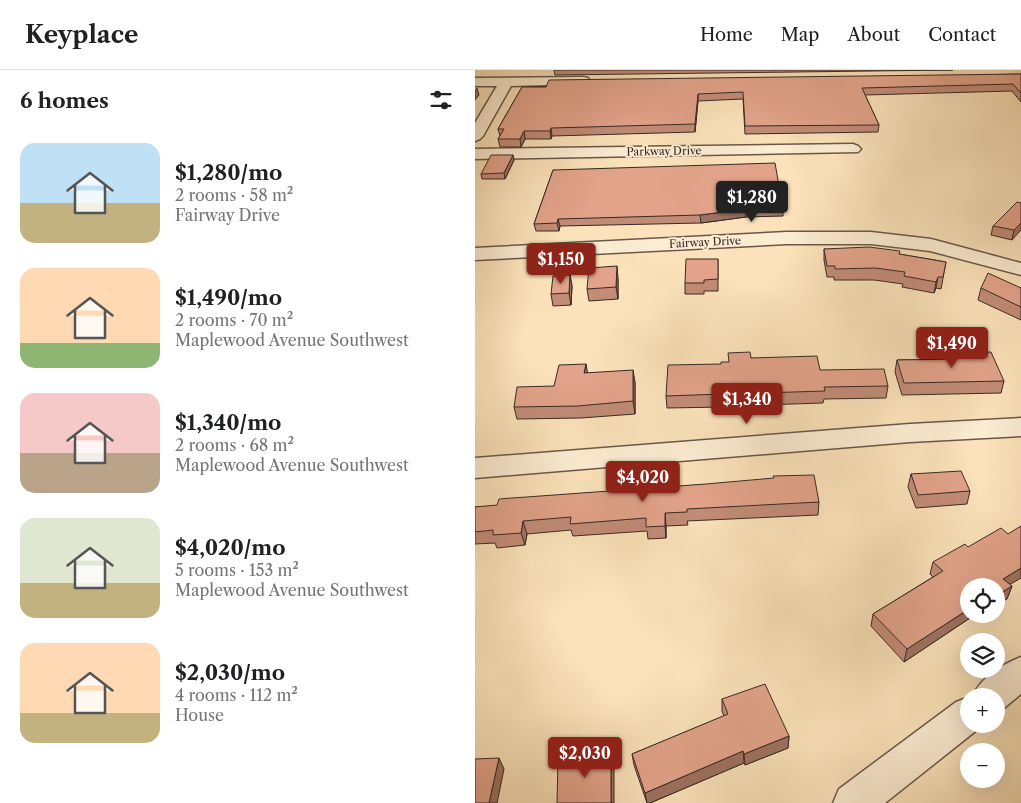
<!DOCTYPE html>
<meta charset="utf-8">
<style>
body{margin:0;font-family:"Libre Caslon Text",serif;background:#f2f2f2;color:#202124;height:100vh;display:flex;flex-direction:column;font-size:19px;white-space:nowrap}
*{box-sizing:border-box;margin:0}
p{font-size:16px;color:#757577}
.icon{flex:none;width:28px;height:28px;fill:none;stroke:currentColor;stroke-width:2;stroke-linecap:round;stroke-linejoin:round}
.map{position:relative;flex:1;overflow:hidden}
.drawer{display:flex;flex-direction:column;background:#fff;width:475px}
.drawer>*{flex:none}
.controls{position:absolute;left:485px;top:508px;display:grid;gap:10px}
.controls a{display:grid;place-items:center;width:45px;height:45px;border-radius:50%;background:#fff;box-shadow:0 5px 20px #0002;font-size:25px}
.price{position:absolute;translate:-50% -42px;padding:0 11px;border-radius:5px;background:#8f2418;color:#fff;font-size:16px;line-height:32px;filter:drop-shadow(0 1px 2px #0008)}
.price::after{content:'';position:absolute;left:50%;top:30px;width:15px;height:11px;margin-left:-8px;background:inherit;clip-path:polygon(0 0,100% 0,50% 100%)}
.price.selected{background:#222;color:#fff}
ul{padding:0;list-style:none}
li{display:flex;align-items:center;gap:15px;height:125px;padding:0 20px}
li span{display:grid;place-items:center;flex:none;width:140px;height:100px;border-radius:15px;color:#555}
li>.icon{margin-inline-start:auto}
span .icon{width:60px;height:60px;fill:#fffc;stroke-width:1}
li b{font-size:21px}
h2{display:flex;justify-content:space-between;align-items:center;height:60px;padding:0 20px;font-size:21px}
header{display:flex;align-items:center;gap:30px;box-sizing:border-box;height:70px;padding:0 25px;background:#fff;border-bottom:1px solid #e0e0e0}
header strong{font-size:24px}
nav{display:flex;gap:28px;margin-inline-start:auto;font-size:18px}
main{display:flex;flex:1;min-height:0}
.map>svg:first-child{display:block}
</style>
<header>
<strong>Keyplace</strong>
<nav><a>Home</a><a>Map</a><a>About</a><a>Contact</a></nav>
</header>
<main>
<section class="drawer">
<h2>6 homes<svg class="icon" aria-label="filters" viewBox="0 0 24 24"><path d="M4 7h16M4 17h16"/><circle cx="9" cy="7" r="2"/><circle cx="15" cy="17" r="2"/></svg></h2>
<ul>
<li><span style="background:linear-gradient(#bfe0f5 60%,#c2b280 0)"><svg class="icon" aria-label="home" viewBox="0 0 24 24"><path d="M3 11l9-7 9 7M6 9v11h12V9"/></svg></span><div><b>$1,280/mo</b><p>2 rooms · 58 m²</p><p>Fairway Drive</p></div></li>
<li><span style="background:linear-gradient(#ffd9b3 75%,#8fb573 0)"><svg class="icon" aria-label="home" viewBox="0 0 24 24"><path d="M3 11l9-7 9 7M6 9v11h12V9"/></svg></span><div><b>$1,490/mo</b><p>2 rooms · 70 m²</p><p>Maplewood Avenue Southwest</p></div></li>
<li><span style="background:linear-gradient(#f6c9c9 60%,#b9a48a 0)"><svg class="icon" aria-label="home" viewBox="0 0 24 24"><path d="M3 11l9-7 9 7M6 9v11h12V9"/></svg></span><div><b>$1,340/mo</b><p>2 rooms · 68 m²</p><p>Maplewood Avenue Southwest</p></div></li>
<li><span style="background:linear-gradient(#dfe7d0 65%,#c2b280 0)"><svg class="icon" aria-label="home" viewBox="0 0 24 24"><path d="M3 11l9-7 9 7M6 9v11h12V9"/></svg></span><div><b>$4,020/mo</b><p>5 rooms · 153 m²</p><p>Maplewood Avenue Southwest</p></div></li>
<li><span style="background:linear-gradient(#ffd9b3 70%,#c2b280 0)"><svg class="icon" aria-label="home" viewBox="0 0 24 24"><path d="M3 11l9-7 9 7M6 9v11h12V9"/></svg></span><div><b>$2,030/mo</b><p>4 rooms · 112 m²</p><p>House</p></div></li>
</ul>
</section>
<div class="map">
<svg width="546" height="733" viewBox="0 0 546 733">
<rect width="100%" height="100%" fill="#fbe2ba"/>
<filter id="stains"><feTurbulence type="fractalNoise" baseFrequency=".004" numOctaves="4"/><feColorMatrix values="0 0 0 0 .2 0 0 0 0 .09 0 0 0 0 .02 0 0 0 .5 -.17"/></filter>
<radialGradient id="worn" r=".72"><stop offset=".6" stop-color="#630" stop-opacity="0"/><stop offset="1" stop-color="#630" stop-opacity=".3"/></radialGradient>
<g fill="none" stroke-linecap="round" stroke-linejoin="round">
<g stroke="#69584a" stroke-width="3">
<g id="minor">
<path d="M108,7L113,8L115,11L113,14L36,16L8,66L5,69L0,71V53L22,16H0V8Z"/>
<path d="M378,74L383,76L386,79L383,82L0,89V79Z"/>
<path d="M312,162H396L456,169L546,193V205L455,181L396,174H312L0,190V178Z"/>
<path d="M546,348V366L435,372L0,408V388L435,354Z"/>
<path d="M546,587V624L529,638L521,640V626H498C505,608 528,594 546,587Z"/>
<path d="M494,627V654H508L507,656L410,733H358L364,719L481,632Z"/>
</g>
</g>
<use href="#minor" fill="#fcecd2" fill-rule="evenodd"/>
</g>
<g fill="#c28c77" stroke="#382a24">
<path d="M79,0H478L80,5Z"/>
<path d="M546,4V32L537,21L390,25L404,55L403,62L270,64L268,29L223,31L220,62L77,66L76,69H50L46,77H25L23,69L25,66L23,59L47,17Z"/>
<path d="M38,85L39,90L30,109H7L6,104Z"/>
<path d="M78,100L308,139V146L271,147L226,153L85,156L84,161H61L59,154Z"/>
<path d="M546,133L537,170L516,165L518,156Z"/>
<path d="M349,179L424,184L471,192L466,219L461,218L459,223L427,217L428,214L399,210H359V207H352L349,190Z"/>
<path d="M243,189V221H229V224H210V213Z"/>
<path d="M95,205L97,216L96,235L78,236L76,224Z"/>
<path d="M143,208V229L114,231L112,219Z"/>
<path d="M506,218H546V250L503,230Z"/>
<path d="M480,283L529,311L526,323L427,325L420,302L422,290L479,289Z"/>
<path d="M276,288L345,300L413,316L411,328L349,329L348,333L287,335V338L249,339V337L192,338L191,326L246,294Z"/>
<path d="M111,294L112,303L160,312V344L106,348L42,349L39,337L79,316Z"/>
<path d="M436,404L495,421L492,434L441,438L433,417Z"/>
<path d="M344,432L343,445L212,451L213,455L191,456V468L173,469L172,461L98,466L96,460L52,464L50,475L22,478L20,473L0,474V437Z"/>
<path d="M458,492L535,515L537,516L532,529L494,516V544H508L500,548L498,546L429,592L396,556L398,544L458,507L455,504Z"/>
<path d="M247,629L314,666L313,678L270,695L269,693L175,733H172L159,695L157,684L249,646L247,641Z"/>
</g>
<g fill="#9e7261" stroke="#382a24">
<path d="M2,18L4,25L0,30V21Z"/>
<path d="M223,24V31L220,62V54Z"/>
<path d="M76,58L77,66L76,69L75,61Z"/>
<path d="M49,61L50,69L46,77L45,69Z"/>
<path d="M38,85L39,90L30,109L29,103Z"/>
<path d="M271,139V147L226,153L225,145Z"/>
<path d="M83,149L85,156L84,161L82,153Z"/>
<path d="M546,153V160L537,170L539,160Z"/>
<path d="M142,196L143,208V229L141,217Z"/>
<path d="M95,205L97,216L96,235L94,223Z"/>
<path d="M463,207L461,218L459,223L461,212Z"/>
<path d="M111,294L113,306L109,303Z"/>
<path d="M158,300L160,312V344L158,331Z"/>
<path d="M190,443L191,456V468L190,456Z"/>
<path d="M48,451L52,464L50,475L46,463Z"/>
<path d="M546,498V508L524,521L528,509Z"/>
<path d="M537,516L532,529L521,535V526Z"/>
<path d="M494,539V544H499L498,546L429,592L432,579Z"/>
<path d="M502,544H508L500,548Z"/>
<path d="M314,666L313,678L270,695L269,684Z"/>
<path d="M268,681L269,693L175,733H172L170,723Z"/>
<path d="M136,682L139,693V733H136Z"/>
<path d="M24,688L29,699L22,733H14Z"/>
</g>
<g fill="#e2a38a" stroke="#382a24">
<path d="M546,4V23L538,14L387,18L404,55L270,56L268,22L223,24L220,54L76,58L75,61H49L45,69H23L29,59H23L47,17H71L74,10Z"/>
<path d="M16,85H38L29,103L6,104Z"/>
<path d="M300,93L308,139H271L225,145L83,149L82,153L59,154L78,100Z"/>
<path d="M542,132L546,133V153L539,160L518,156Z"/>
<path d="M394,177L425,181L424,184L471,192L468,207H463L461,212L429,206L430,202L400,198L360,199V196H352L349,179Z"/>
<path d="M211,189H243V209L229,210V213H210Z"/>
<path d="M142,196L141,217L112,219L114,198Z"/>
<path d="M513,203L546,218V237L506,218Z"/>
<path d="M95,205L94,223L76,224L78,206Z"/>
<path d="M275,282L276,288L342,286L345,300L409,299L413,316L349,317L350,321L287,323V326L248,327V324L191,326L193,295L246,294V292H254L253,283Z"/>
<path d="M516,282L529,311L429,313L422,290L482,289L480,283Z"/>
<path d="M111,294L109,303L158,300V331L103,336L39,337L42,317L79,316L84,295Z"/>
<path d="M486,401L495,421L443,425L436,404Z"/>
<path d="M339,405L344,432L212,439V442L190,443V456L171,457V448L95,454L96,447L48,451L46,463L18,465V460L0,462V437L22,435L24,429L231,414L299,408L298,406Z"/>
<path d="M546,456V498L528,509L537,516L521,526V516H494V539L432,579L398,544L468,501L458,492L490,474L493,477L526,458L533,464Z"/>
<path d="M290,614L314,666L269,684L268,681L170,723L157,684L253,644L247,629Z"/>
<path d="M136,682V733H82L83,689Z"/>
<path d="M24,688L14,733H0V689Z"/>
</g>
<g text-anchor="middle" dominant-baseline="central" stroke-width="4" stroke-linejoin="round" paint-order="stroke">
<g font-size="11" fill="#382a24" stroke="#fcecd2">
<text transform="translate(189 81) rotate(-1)">Parkway Drive</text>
<text transform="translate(230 172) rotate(-3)">Fairway Drive</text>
</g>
</g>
<rect width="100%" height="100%" filter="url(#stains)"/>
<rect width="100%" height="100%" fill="url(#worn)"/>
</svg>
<div class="controls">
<a><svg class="icon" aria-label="locate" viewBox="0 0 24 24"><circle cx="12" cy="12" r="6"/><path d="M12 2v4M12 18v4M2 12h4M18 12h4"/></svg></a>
<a><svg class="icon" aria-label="layers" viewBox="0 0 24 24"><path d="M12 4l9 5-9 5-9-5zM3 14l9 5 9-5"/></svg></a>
<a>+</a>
<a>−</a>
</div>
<b class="price selected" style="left:277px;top:153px">$1,280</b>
<b class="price" style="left:86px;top:215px">$1,150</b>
<b class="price" style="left:477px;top:299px">$1,490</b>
<b class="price" style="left:272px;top:355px">$1,340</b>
<b class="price" style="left:168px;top:433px">$4,020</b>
<b class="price" style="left:110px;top:709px">$2,030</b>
</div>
</main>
